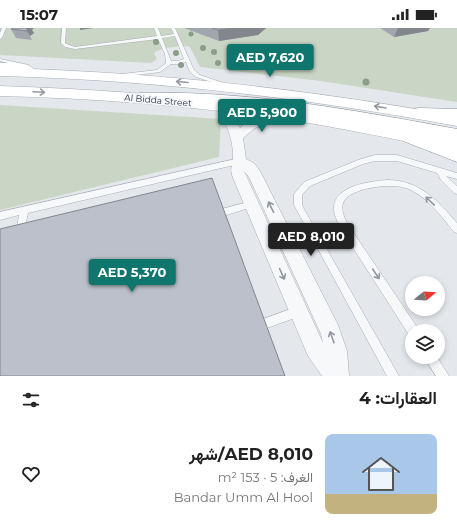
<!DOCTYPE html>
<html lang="ar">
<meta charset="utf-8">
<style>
body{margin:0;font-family:Montserrat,Vazirmatn,sans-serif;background:#f6f6f6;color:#222;direction:rtl;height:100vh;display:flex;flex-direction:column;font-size:15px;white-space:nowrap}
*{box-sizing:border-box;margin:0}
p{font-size:13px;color:#767676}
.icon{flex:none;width:22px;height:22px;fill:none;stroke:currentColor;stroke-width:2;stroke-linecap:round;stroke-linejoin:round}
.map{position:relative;height:348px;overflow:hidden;direction:ltr}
.panel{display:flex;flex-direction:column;background:#fff;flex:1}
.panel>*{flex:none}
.needle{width:26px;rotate:72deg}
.tools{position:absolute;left:405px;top:248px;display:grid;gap:8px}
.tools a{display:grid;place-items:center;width:40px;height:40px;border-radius:50%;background:#fff;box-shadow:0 2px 6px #0003;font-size:20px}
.price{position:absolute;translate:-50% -34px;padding:0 9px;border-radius:4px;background:#0f766e;color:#fff;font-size:13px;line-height:26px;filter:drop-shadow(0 1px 2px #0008)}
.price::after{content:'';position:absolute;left:50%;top:24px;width:12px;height:9px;margin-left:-6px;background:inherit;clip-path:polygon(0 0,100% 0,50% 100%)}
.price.active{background:#222;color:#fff}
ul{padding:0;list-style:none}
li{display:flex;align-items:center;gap:12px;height:100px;padding:0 20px}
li+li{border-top:1px solid #e0e0e0}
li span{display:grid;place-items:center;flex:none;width:112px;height:80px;border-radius:8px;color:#555}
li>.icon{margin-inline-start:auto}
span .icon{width:48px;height:48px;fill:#fffc;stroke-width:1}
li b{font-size:17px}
h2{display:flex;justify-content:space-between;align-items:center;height:48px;padding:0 20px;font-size:17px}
.status{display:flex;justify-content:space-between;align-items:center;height:28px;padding:0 20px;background:#fff;direction:ltr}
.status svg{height:11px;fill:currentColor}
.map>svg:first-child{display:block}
</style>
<div class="status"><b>15:07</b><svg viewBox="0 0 49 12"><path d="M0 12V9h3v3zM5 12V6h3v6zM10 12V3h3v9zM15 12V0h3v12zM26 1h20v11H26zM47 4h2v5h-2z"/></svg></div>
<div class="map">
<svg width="457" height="348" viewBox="0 0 457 348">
<rect width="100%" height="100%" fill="#e4e7ec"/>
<g fill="#c9d6c5">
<path d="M0,0H457V74L321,53L200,39L190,19C183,17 159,20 154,25L157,31L151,35L0,27Z"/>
<path d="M0,77L221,91L219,129L0,182Z"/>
</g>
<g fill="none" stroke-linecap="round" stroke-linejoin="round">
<g stroke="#a9aeb7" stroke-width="1">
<g id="lane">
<path d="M2,0H6L2,10L0,11V5Z"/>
<path d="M62,0H66L65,15L69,17L75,19L157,8L154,0H158L161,8L174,6L171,0H175L194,42L200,47L232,58L227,59L196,49L190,44L186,34L179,36H171L160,44L120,49L119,48L122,46L157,42L166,35L165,26L158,11L75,21L65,19L61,15ZM175,8L184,31L178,33H171L162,10Z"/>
<path d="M0,31L29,37L33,44L28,45L25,39L0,33Z"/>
<path d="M375,127H397L457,145V151L446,148L457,158V166L454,165L441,152L437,145L397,133H375L363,136L310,158L302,167V177L304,181L399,348H387L294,177V166L304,154L358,132Z"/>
<path d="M240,130L243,131L244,133L243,135L28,185L24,205L23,208L20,209L17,208L16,205L19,187L0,192V184Z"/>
<path d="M388,152C419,152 438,173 457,195V205L454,204C441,188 426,167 406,160C393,155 349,159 343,175C341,182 344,189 347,195L417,299L418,303H412V308L409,307L341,201C338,195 335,189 334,183C331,158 370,153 388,152Z"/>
<path d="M252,173L255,174L256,176L255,178L214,191L211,189L210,187L211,185L214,183Z"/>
<path d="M299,278L303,279L304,283L303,287L256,304L252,303L251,299L252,295Z"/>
<path d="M424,329H437L449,348H436Z"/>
</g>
</g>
<g stroke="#a9aeb7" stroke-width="1">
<path id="street" d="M221,75L225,76L240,100L247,94L275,84H283L285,86L283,88L255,100L243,110L246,131L254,135L260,143L338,297L347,323L349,348H322L308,328L233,150C229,138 233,141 233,132C234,111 226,95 216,78ZM244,143L249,149L321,306L323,315Z"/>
</g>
<g stroke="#a9aeb7" stroke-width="1">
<g id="secondary">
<path d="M0,40C155,44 304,61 457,88V98C306,70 154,52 0,48Z"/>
<path d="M0,58C95,61 190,68 284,81C342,89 399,101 457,112V124C400,112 342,100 284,91C190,78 95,70 0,68Z"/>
</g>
</g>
<g stroke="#a3abb8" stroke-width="1">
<path id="primary" d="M0,35C11,35 30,34 37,44L35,47L30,48L16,44L0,43Z"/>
</g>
<g stroke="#8b94a3" stroke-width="1">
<g id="highway">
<path d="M140,65C246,62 353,82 457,101V113L416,105L457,120V134L403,113L400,109L403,105L407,103C319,88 230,72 140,75L134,73L132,70L134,67Z"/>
<path d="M419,80L457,81V91L413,89L411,85L413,81Z"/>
</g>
</g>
<use href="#lane" fill="#f7f8fa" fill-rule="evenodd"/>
<use href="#street" fill="#f7f8fa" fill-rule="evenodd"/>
<use href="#secondary" fill="#fff" fill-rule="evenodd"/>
<use href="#primary" fill="#fff" fill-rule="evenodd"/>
<use href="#highway" fill="#fff" fill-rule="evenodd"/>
</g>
<g fill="#899d89">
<circle cx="191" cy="6" r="2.5"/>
<circle cx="156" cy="14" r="3"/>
<circle cx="203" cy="20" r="3"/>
<circle cx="214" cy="24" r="3"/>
<circle cx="176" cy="25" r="3"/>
<circle cx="218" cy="35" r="3"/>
<circle cx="181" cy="37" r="3"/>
<circle cx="366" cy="54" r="3.5"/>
</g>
<g fill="#a1a5ae">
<path d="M184,0H266L258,7L219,13Z"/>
<path d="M380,0H430L428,3L394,9Z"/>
<path d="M11,1L32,2L34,5L30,8L32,12L16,10Z"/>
</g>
<g fill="#83868d">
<path d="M25,0H34L32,2L34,5L30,8Z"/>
<path d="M80,0H93L80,2Z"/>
<path d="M234,0H266L258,7L219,13L218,2Z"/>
<path d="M398,0H430L428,3L394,9Z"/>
</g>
<g fill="#bbc0ca" stroke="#83868d">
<path d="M13,0H26L28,3L11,1Z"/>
<path d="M212,0H234L218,2Z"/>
<path d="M212,150L285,348H0V201Z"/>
</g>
<defs><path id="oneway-shaft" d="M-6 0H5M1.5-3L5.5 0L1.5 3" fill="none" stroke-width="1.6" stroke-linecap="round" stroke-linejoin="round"/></defs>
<g stroke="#959aa2">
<use href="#oneway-shaft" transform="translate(182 54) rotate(-175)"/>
<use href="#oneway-shaft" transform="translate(39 64) rotate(3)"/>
<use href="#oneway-shaft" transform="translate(380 79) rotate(-170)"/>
</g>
<g stroke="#9196a0">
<use href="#oneway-shaft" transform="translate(430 173) rotate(-136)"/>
<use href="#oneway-shaft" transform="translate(271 179) rotate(-116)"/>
<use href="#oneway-shaft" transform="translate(282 246) rotate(66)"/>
<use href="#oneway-shaft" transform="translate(376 246) rotate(57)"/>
<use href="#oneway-shaft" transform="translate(332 309) rotate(-109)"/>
</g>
<g text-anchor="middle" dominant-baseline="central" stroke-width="3.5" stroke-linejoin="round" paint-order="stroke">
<g font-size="9" fill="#2b3445" stroke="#f4f6f9">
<text transform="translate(158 72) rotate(5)">Al Bidda Street</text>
</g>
</g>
</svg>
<div class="tools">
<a><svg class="needle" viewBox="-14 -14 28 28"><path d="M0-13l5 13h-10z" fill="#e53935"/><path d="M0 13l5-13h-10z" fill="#767676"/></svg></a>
<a><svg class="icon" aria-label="layers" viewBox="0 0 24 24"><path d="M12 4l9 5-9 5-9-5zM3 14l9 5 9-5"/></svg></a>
</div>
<b class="price" style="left:270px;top:50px">AED 7,620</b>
<b class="price" style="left:262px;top:105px">AED 5,900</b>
<b class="price active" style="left:311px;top:229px">AED 8,010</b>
<b class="price" style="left:132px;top:265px">AED 5,370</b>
</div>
<section class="panel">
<h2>العقارات: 4<svg class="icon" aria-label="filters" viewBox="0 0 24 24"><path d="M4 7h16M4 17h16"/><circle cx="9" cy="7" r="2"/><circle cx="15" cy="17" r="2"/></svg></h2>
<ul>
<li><span style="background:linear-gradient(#a9c7e8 75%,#c2b280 0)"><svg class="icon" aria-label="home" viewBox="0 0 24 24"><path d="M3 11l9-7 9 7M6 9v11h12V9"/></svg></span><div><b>AED 8,010/شهر</b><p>الغرف: 5 · 153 m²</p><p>Bandar Umm Al Hool</p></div><svg class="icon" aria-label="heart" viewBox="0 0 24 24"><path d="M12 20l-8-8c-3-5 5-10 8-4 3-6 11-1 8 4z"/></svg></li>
</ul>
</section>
